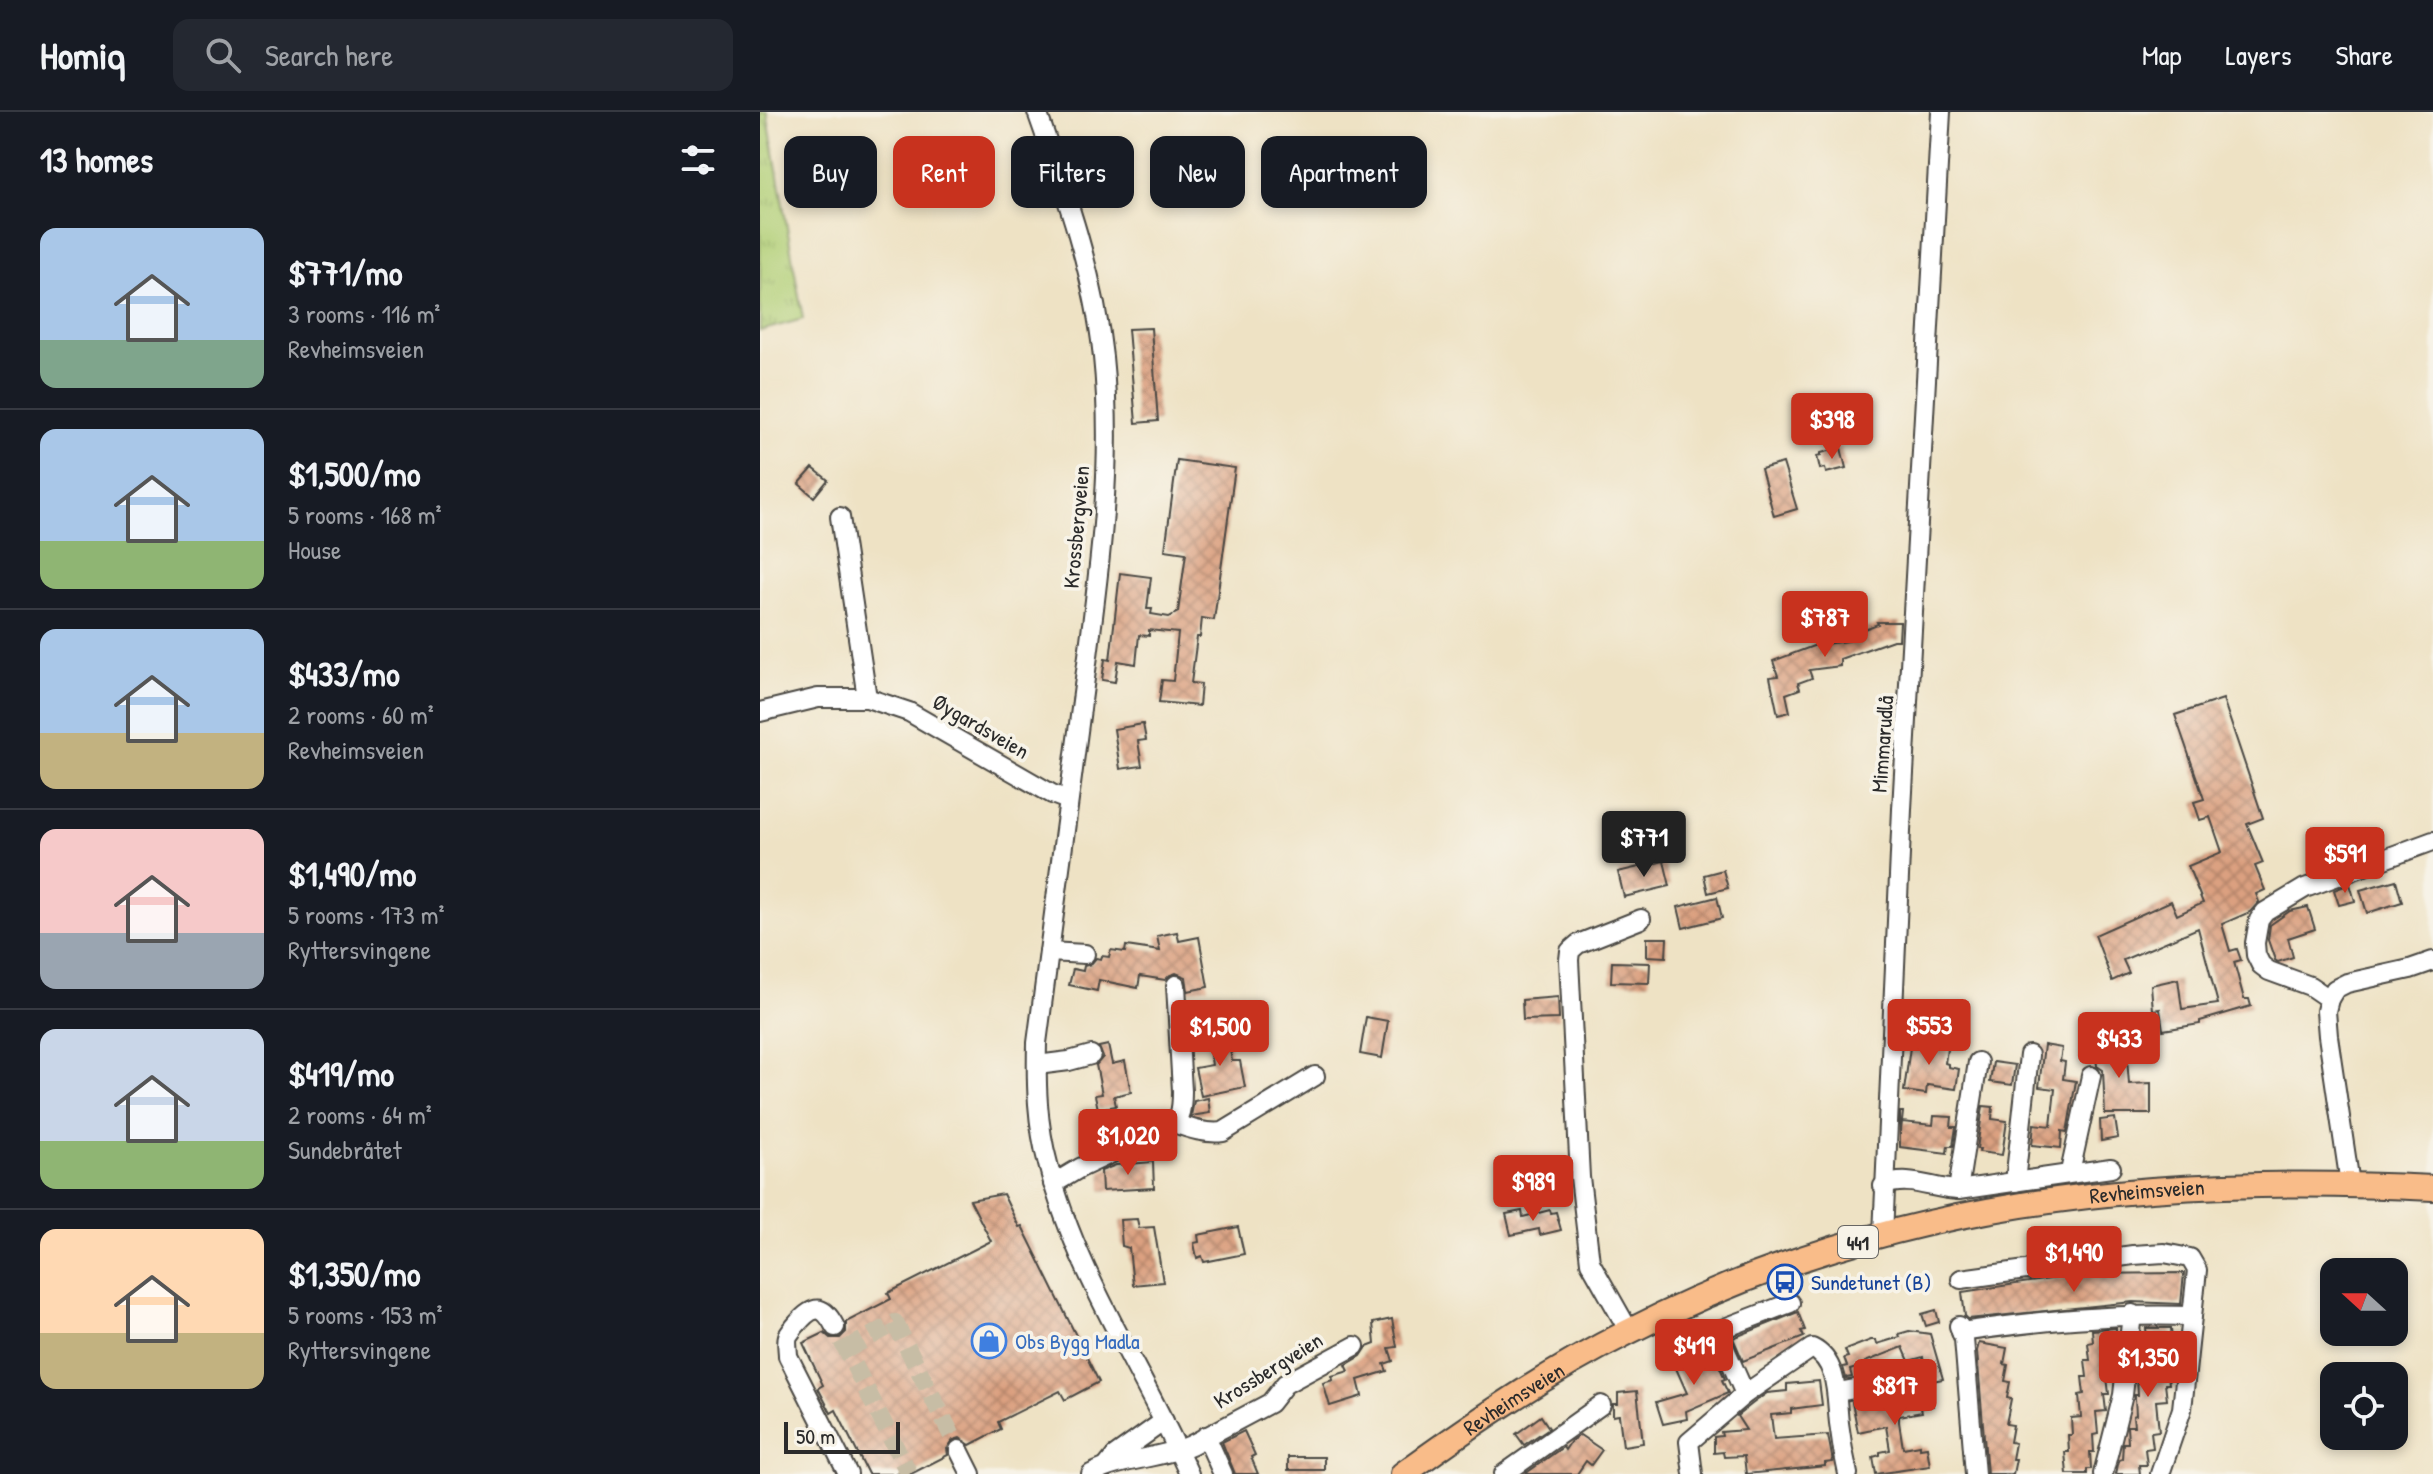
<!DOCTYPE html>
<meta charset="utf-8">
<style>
body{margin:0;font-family:"Patrick Hand",sans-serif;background:#242831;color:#f1f3f6;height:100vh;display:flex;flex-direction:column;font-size:30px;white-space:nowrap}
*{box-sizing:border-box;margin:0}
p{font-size:26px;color:#9ea1a6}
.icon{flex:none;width:44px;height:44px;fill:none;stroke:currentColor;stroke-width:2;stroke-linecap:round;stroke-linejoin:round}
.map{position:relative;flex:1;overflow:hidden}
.sheet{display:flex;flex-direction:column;background:#171b24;width:760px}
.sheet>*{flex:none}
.top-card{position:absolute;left:24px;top:24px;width:760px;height:72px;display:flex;gap:16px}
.needle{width:52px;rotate:291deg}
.fabs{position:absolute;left:1560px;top:1146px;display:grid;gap:16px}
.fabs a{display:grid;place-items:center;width:88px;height:88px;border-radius:16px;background:#171b24;box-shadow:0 4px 12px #0003;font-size:40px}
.scale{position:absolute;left:24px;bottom:20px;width:116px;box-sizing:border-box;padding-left:8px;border:4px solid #2b2b2b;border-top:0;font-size:22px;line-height:28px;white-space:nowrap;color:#2b2b2b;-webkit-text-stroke:6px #f7f3e8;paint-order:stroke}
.price{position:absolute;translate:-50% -68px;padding:0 18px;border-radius:8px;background:#c8321e;color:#fff;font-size:26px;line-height:52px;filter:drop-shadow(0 2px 4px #0008)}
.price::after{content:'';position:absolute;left:50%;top:48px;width:24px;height:18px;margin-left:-12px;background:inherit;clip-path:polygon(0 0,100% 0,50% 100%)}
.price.selected{background:#222;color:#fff}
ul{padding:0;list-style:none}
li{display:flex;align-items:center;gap:24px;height:200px;padding:0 40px}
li+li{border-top:2px solid #363941}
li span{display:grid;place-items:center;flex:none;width:224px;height:160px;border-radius:16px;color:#555}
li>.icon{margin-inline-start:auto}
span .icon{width:96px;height:96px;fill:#fffc;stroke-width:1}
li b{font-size:34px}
h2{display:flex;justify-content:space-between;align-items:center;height:96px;padding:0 40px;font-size:34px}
.chip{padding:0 28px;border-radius:16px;background:#171b24;box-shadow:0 4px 12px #0003;font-size:28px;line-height:72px}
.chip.selected{background:#c8321e;color:#fff}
header{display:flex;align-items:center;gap:48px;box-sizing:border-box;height:112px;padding:0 40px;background:#171b24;border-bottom:2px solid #363941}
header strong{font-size:38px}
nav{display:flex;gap:44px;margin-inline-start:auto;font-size:28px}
.search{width:560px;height:72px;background:#242831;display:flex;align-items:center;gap:20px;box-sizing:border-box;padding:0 28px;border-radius:16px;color:#9ea1a6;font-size:30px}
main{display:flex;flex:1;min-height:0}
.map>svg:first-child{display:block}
</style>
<header>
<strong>Homiq</strong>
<div class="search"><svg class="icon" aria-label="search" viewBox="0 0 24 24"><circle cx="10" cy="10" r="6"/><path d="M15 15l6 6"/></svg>Search here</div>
<nav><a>Map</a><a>Layers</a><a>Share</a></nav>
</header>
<main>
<section class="sheet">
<h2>13 homes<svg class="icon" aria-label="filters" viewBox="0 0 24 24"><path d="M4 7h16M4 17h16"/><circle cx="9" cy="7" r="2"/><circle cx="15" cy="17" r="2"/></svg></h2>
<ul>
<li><span style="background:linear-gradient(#a9c7e8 70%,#7fa58c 0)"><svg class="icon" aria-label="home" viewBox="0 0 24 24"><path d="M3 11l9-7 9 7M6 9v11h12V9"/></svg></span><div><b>$771/mo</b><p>3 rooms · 116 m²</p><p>Revheimsveien</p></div></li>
<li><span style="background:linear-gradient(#a9c7e8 70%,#8fb573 0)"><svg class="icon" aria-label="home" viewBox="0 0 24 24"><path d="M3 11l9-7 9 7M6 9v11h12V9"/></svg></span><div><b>$1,500/mo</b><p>5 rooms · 168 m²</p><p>House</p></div></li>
<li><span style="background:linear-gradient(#a9c7e8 65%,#c2b280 0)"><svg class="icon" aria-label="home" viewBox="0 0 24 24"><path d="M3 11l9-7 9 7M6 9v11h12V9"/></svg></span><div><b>$433/mo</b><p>2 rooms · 60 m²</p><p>Revheimsveien</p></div></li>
<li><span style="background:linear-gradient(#f6c9c9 65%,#9aa5b1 0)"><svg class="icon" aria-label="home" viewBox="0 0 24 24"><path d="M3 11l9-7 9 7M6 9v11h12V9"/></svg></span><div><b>$1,490/mo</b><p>5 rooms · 173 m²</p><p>Ryttersvingene</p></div></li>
<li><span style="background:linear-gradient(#c9d6e8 70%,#8fb573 0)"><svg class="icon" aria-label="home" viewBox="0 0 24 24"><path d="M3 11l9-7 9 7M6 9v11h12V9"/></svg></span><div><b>$419/mo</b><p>2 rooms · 64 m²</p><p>Sundebråtet</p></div></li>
<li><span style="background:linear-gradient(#ffd9b3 65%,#c2b280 0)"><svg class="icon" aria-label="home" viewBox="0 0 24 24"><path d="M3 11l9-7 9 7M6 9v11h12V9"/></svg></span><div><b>$1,350/mo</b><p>5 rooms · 153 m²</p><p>Ryttersvingene</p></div></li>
</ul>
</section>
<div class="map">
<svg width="1673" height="1362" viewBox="0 0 1673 1362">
<defs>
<pattern id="grass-tufts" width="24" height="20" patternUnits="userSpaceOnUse" patternTransform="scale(2)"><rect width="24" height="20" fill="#b1cf76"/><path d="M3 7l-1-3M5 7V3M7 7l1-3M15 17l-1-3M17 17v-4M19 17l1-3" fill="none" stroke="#98b266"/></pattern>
<pattern id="building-cross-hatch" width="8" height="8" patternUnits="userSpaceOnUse" patternTransform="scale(2)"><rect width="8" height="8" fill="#dba080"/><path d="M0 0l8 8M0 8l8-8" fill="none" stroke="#b28369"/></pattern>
</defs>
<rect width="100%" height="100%" fill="#f7f3e8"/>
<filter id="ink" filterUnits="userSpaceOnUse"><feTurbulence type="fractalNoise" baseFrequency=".0125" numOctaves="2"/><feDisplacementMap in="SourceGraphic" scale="16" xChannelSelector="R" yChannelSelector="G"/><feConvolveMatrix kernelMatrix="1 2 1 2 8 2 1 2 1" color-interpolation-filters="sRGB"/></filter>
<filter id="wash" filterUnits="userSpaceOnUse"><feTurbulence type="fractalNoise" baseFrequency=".006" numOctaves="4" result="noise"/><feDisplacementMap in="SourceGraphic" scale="32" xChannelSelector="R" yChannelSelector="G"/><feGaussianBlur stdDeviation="1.8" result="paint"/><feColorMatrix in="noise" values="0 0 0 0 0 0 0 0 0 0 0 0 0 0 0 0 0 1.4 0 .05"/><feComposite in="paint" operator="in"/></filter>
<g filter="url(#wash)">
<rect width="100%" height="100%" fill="#eee2c4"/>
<path fill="url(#grass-tufts)" stroke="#6e7d50" stroke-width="2" d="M0,0H7L43,207L0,219Z"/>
<g id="blocks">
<g fill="url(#building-cross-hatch)">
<path d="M391,216L398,309L376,311L368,217Z"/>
<path d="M1081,336L1086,356L1066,361L1065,356L1060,357L1057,344L1061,343V341Z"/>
<path d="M417,348L475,356L454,508L442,506L440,525H437L431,571L441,572L439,594L399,590L402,568L413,569L418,521L389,518V524L379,523L376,552L358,549L355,570L342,568L345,547L350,548L360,461L391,465L387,497H392L391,502L409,505L418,500L426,441L405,438Z"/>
<path d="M1023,351L1037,397L1014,404L1001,357Z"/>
<path d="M53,356L68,368L54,385L39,372Z"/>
<path d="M1117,510H1140L1139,528H1133L1080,547V554L1049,558L1052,566L1038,571L1040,577L1026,582L1030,600L1018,603L1010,565L1018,564L1013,549L1056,533L1089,529L1088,523L1118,512Z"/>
<path d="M1463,587L1503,706L1487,712L1503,751L1495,754L1505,778L1496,782L1499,790L1490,800L1462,812L1470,839L1477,837L1481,848L1474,850L1484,887H1489L1491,894L1440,909V912L1403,918L1400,897L1393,898L1391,873L1418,867L1422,897L1458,892L1438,816L1363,848L1369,861L1352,869L1335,823L1411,789L1417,803L1443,791L1428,754L1462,740L1450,705L1440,708L1434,690L1444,687L1415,603Z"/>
<path d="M383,612L386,628L378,629L382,654L360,657L354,617Z"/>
<path d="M904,749L910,774L864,785L858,760Z"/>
<path d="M963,758L968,776L948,781L944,763Z"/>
<path d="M1636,768L1642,790L1607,801L1600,778Z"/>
<path d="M1590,772L1595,789L1579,793L1574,778Z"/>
<path d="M957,785L962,806L923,816L918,795Z"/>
<path d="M1548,795L1555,817L1528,826L1533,845L1518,850L1515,848L1508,828L1510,813L1530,799Z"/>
<path d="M417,820L419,829L439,825L448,875L428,879L426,865L416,861L410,863L405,868L380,864L378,876L339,868L337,879L309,873L313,857L323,859L324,854L331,852L336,846L341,847L342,844L349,845L351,838L365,840L366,834L400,839L397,824Z"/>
<path d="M887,826H907L906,845L887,844Z"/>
<path d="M852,850L890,851L889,871L851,870Z"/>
<path d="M798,885L799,907L763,908L762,888Z"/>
<path d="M606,905L628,909L622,946L600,942Z"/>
<path d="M467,919L472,949H480L485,975L441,984L435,956L452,953L447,922Z"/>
<path d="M1328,925H1345V935L1366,933L1369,972L1391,971V1002H1345L1343,958L1337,954L1336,945L1325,943Z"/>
<path d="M1151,928L1188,930L1185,951L1188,952V955L1199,957L1196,977L1167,973L1166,982L1144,979Z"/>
<path d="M348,933L352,952L365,949L371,980L354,984L356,994L338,997L335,983L342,982L336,953L343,945L339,935Z"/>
<path d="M1284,933L1302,936L1300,949L1305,950L1303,967L1316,969L1307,1020L1302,1019L1301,1036L1272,1033L1274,1012L1291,1014L1295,977L1279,975Z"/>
<path d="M1233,950L1255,953L1252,973L1230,970Z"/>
<path d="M448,986L450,1001L431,1004L434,989Z"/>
<path d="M1223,994L1233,995L1232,1007L1247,1009L1242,1043L1219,1040L1220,1037H1217Z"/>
<path d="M1140,1000H1143L1141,1019L1142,1010L1173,1013L1174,1004L1192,1005L1191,1015H1196L1193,1034H1188L1187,1041L1140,1035Z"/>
<path d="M1355,1006L1358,1026L1341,1029L1340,1008Z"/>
<path d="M393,1050L394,1076L342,1079L341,1059L356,1053Z"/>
<path d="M243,1082L259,1115L262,1114L339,1270L305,1288L300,1279L238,1310L241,1317L210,1333L200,1326L193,1328L187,1337L188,1343L151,1362H108L76,1298L71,1301L58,1276L63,1273L43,1231L64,1221L70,1226H80L86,1220V1210L131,1187L128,1181L231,1129L210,1088Z"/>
<path d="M790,1098L791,1101L796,1100L801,1118L780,1123L779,1117L751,1123L746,1102L762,1099L763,1105Z"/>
<path d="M377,1107L379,1116L394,1115L403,1170L373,1173L369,1136L362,1134L360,1108Z"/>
<path d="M478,1115L484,1142L444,1150L442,1144L437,1146L434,1131L439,1130L438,1123Z"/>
<path d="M1424,1161L1421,1192L1373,1190L1208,1207L1205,1204L1202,1180L1324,1162Z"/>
<path d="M1176,1198L1179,1210L1166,1214L1162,1202Z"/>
<path d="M1038,1200L1045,1218L1041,1219L1044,1225L983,1249L973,1226Z"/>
<path d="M632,1207L637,1235L629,1236L633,1249L624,1252L627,1259L598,1268L602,1284L570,1294L563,1271L573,1268L572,1264L589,1259L586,1253L601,1244L607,1235L615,1232L613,1211Z"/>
<path d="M1356,1216L1357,1230H1353L1355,1247L1350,1248L1352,1265H1347L1349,1282H1344L1346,1299L1336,1300L1338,1322L1333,1323L1334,1340H1330L1331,1357H1327V1362H1307L1305,1340H1309L1308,1323H1312L1311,1306L1321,1305L1319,1283L1324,1282L1322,1265H1327L1325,1248H1330L1328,1231L1333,1230L1332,1218Z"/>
<path d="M1386,1216H1411L1413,1239H1409L1411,1255L1407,1256L1409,1272H1405L1407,1288L1396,1289L1399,1319L1391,1320L1393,1336L1385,1337L1387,1353H1379L1380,1362H1356L1359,1348L1362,1347L1363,1331H1368L1367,1314H1374L1373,1304L1376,1303L1375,1286V1283H1378L1377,1267H1380L1379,1251L1381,1234L1388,1233Z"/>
<path d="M1149,1219L1170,1222L1183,1267L1167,1270L1163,1245L1149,1249L1143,1235L1105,1250L1106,1253L1090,1258L1092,1265L1086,1266L1083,1255L1087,1254L1084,1246L1088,1245L1085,1238L1111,1228H1116L1117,1232L1140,1225L1139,1222Z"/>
<path d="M1219,1231L1247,1236L1244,1252L1248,1253L1245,1269L1250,1270L1247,1286L1251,1287L1246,1312L1253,1313L1250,1330L1255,1331L1252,1347H1256L1253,1362H1227L1217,1239Z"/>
<path d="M952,1237L965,1267L962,1268L968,1281L926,1299L927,1307L903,1312L896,1290L927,1281L915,1254Z"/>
<path d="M1059,1269L1062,1293L1031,1297V1301L1011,1303L1014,1327L1068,1323L1073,1350L1065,1351V1354L986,1362L984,1344L964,1345L963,1340L954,1341V1325L962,1324L961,1320L986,1318L977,1304L992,1292L1007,1281L1027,1279V1272Z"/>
<path d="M1168,1270L1173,1294L1161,1296L1162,1300L1139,1304V1310L1143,1336L1160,1333V1336L1167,1335L1170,1354L1116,1362L1113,1345L1120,1343V1340L1130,1338L1126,1314L1098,1320L1092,1290L1113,1286H1116L1117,1290L1145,1285L1144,1274Z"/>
<path d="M877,1279L883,1331L863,1334L859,1303L853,1304V1292H858V1281Z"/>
<path d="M781,1304L789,1316L764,1333L756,1322Z"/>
<path d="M484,1319L495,1343L491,1345L498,1362H475L462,1330Z"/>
<path d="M820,1323L842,1338L831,1353L826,1349L817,1362H765L803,1335L805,1338L811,1329Z"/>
<rect x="528" y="1345" width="36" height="13"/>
</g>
</g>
</g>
<g filter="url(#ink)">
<use href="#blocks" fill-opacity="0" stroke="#484642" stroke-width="2"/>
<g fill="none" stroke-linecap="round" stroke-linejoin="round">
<g stroke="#c7bda5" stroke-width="18" stroke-dasharray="18 9" stroke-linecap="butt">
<path d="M82,1229L149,1362"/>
<path d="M87,1237L135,1211L199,1338"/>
</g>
<g stroke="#484642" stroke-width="22">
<g id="minor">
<path d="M277,0C305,79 334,160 343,245C355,359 337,475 322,589C306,703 291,817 277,931C276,972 277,1012 288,1052C316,1162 383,1259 429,1362"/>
<path d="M80,405L107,586"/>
<path d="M0,600L58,586H107L149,600L292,682L308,688"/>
<path d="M289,840L325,842"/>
<path d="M1569,887L1550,874L1509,859L1501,853L1496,843L1495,831L1499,808L1505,800L1545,776L1673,729"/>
<path d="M277,953L309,949L331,943"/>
<path d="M414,1011C430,1017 446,1022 463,1020L555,964"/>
<path d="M1310,1060L1331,964"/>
<path d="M1255,1070L1269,943"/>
<path d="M293,1072L320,1056L401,1018C421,1008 422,1001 422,979L416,873"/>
<path d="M1590,1072L1568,924L1566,899L1569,887L1575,877L1587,871L1650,857L1673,849"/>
<path d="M1123,1074C1149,1063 1171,1077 1198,1078L1351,1056"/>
<path d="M1198,1078L1218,950"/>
<path d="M1123,1123L1142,697L1181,0"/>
<path d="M1201,1167L1373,1143L1404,1141L1430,1146L1437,1158L1422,1297L1400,1362"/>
<path d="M1199,1214L1204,1227L1215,1362"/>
<path d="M75,1215C63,1191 53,1193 36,1213C35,1214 29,1222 28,1224C26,1229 28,1238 28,1244L88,1362"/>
<path d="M869,1219L830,1150L820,1065L809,848L810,839L818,832L881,807"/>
<path d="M1201,1220C1279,1209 1354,1201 1432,1204"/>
<path d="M1078,1280L1133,1270"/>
<path d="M985,1282L957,1219L1030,1191"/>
<path d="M446,1324L463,1362"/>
<path d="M199,1338L211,1362"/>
<path d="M347,1354L355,1344L404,1309"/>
<path d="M331,1362C362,1346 399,1347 431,1333L510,1291L525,1272L595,1234"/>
<path d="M744,1362L841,1293"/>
<path d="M933,1362L929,1330L985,1282L1052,1236C1079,1249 1076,1286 1079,1311C1081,1328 1084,1345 1088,1362"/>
<path d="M1343,1362L1363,1283L1372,1202"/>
</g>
</g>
<g stroke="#484642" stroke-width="28">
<g id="major">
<path id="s1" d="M643,1362C715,1310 788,1260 868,1220C1123,1089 1391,1061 1673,1076"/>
</g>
</g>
<use href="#minor" stroke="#fff" stroke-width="18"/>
<use href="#major" stroke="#f9bc89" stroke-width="24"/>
</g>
</g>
<defs>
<g id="bus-ring" transform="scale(1.8)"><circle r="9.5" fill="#f7f3e8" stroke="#1a4fb4" stroke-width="1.5"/><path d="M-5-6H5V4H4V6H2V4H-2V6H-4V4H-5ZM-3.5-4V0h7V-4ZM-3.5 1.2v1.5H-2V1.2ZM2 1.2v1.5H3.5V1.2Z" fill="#1a4fb4"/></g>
<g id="shop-ring" transform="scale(1.8)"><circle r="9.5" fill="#f7f3e8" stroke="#3f7fe0" stroke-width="1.5"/><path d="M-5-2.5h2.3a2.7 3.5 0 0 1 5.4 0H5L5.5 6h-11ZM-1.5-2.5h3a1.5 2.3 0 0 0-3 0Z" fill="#3f7fe0"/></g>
</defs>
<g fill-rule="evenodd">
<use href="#bus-ring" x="1025" y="1170"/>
<use href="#shop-ring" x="229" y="1229"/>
</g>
<g text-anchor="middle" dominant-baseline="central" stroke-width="7" stroke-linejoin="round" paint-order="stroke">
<rect fill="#f7f3e8" stroke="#686764" stroke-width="2" x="1078" y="1114" width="40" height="32" rx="6"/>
<g font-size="20" font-weight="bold" fill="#2b2b2b">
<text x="1098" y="1130">441</text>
</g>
<g font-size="22" fill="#2b2b2b" stroke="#f7f3e8">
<text transform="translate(316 415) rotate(-85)">Krossbergveien</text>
<text transform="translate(221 614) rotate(30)">Øygardsveien</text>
<text transform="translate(1122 632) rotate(-86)">Mimmarudlå</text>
<text stroke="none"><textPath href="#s1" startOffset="808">Revheimsveien</textPath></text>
<text transform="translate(508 1258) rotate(-32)">Krossbergveien</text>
<text stroke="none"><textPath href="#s1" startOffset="134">Revheimsveien</textPath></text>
</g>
<g font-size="22" fill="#164399" stroke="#f7f3e8" text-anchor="start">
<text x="1051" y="1170">Sundetunet (B)</text>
</g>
<g font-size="22" fill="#366cbe" stroke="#f7f3e8" text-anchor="start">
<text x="255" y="1229">Obs Bygg Madla</text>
</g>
</g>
</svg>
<div class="fabs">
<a><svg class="needle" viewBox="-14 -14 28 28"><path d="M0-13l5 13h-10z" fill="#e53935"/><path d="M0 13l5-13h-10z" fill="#9ea1a6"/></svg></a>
<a><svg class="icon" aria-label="locate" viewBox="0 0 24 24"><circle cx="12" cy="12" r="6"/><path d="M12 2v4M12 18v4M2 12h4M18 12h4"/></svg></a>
</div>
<div class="scale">50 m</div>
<b class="price" style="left:1072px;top:349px">$398</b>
<b class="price" style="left:1065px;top:547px">$787</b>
<b class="price selected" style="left:884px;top:767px">$771</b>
<b class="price" style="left:1585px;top:783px">$591</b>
<b class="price" style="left:1169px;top:955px">$553</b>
<b class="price" style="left:460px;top:956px">$1,500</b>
<b class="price" style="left:1359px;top:968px">$433</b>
<b class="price" style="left:368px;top:1065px">$1,020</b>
<b class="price" style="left:773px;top:1111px">$989</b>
<b class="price" style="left:1314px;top:1182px">$1,490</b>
<b class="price" style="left:934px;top:1275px">$419</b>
<b class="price" style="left:1388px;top:1287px">$1,350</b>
<b class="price" style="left:1135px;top:1315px">$817</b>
<div class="top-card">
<a class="chip">Buy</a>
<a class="chip selected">Rent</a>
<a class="chip">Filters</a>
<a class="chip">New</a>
<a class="chip">Apartment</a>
</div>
</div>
</main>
